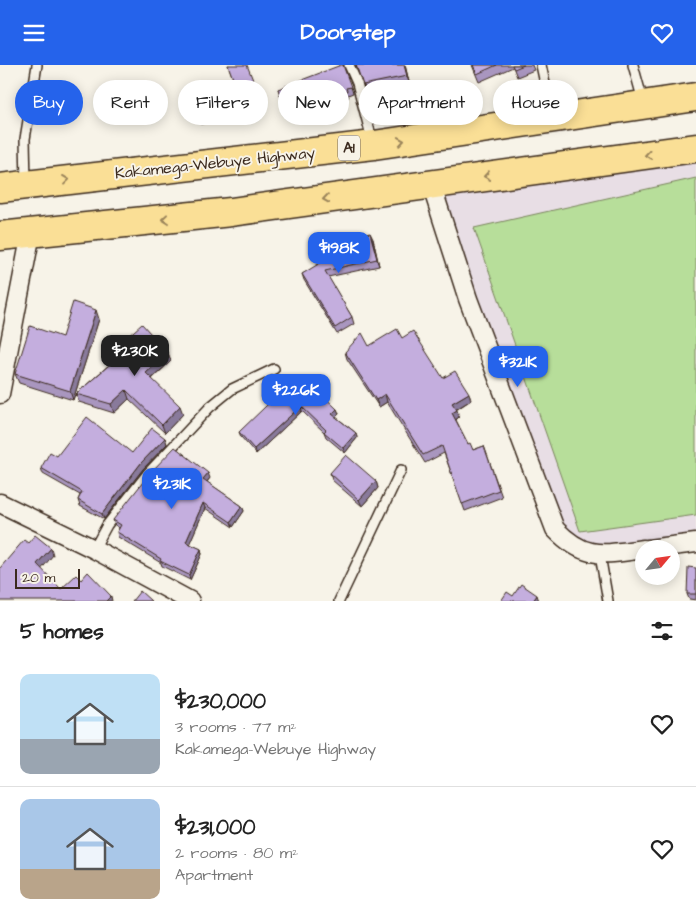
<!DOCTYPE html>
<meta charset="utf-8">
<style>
body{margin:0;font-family:"Architects Daughter",sans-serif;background:#f6f6f6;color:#222;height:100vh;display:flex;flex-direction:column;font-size:19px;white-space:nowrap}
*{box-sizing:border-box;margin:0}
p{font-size:16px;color:#767676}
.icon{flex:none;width:28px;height:28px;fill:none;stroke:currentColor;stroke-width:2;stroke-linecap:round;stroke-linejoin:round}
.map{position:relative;height:536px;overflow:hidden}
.drawer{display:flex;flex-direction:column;background:#fff;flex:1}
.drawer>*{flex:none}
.banner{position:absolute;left:15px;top:15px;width:666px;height:45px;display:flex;gap:10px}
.needle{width:32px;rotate:61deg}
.fabs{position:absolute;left:635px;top:475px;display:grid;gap:10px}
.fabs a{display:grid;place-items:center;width:45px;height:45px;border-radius:50%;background:#fff;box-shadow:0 2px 12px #0003;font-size:25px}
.scale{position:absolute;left:15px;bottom:12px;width:65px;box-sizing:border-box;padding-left:5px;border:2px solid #3b2a1e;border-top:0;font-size:14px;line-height:18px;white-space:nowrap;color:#3b2a1e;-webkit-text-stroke:4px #f7f3e8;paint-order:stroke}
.price{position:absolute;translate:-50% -42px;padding:0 11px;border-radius:10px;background:#2563eb;color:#fff;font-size:16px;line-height:32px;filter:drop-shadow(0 1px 2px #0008)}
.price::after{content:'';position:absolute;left:50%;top:30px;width:15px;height:11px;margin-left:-8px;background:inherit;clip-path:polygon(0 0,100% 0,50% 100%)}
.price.on{background:#222;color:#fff}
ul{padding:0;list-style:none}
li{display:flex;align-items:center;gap:15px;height:125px;padding:0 20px}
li+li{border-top:1px solid #e0e0e0}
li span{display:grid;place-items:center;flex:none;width:140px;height:100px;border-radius:10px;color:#555}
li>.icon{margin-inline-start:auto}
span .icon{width:60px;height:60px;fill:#fffc;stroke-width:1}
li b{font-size:21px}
h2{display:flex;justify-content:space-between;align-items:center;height:60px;padding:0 20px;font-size:21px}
.pill{padding:0 18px;border-radius:22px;background:#fff;box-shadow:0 2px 12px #0003;font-size:18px;line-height:45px}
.pill.on{background:#2563eb;color:#fff}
header{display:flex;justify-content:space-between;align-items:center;height:65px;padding:0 20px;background:#2563eb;color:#fff;font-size:22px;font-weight:700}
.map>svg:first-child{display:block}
</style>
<header><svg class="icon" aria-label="menu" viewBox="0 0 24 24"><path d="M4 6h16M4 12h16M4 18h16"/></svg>Doorstep<svg class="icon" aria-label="heart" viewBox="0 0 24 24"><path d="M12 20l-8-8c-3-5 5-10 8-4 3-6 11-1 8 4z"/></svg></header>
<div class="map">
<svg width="696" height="536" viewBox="0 0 696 536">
<rect width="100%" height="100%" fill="#f7f3e8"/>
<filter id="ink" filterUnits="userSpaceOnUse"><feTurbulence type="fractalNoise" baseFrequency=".02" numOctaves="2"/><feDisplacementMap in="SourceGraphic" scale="10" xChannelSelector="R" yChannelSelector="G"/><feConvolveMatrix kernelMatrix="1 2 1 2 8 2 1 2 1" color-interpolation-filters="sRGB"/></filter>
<g filter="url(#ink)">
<path fill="#e8dee5" d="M696,89V475L588,485L563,463L434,122Z"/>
<path fill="#b7de9a" stroke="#79845c" d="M696,113V450L580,466L474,163Z"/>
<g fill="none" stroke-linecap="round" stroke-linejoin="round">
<g stroke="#3b2a1e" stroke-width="12">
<g id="lane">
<path d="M349,0L357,18L373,78"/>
<path d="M541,0L552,51"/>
<path d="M633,0L643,36"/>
<path d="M26,118L25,74L37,0"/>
<path d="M94,484L107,460L148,408L210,342L232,324L274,304"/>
<path d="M600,490L608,536"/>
<path d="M339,536L401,405"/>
</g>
</g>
<g stroke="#3b2a1e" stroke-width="21">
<g id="street">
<path d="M431,119L468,234L555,464C586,496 603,489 644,484"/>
<path d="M0,329L31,168"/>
<path d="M0,438L94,484L190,536"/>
<path d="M648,484L696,478"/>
</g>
</g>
<g stroke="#3b2a1e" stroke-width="31">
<g id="highway">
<path d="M0,123L374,80L696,32"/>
<path d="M0,171L231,147L696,83"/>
</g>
</g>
<use href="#lane" stroke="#f7f3e8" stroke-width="9"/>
<use href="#street" stroke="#f7f3e8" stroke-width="18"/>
<use href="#highway" stroke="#fadf96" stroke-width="28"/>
</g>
<g fill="#a996bf" stroke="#3b2a1e">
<path d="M228,0L253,15L255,20L238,27Z"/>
<path d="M356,0H405L409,17L366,26Z"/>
<path d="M472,0H532L534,5L517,12L513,2L479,17Z"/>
<path d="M351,22L353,28L348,30L349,32L318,44L315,37L286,47L278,24Z"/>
<path d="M233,31L237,53L201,59L189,35Z"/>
<path d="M373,174L379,201L328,212L352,252L354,259L337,269L304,215L302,209Z"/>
<path d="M99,254L73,335L19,318L15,309L62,272Z"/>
<path d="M402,273L443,313L471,335L456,345L459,352L456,355L468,379L473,385L484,381L502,432L465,446L444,388L425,398L387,337L379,342L347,294L345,287Z"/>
<path d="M125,274L168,288L171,296L152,314L183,349L165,368L129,334L114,348L79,337L76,329L128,283Z"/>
<path d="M300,325L337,344L339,349L336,352L356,368L357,373L345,388L326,372L324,367L302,346L256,389L241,372L239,367Z"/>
<path d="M165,373L167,379L143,404L104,454L80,441L78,435L80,430L43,409L41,403L57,391L132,388Z"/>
<path d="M330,408L376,416L378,423L362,441L332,415Z"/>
<path d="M210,413L207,417L242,441L244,446L233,462L205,443L189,479L201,484L202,489L190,515L162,501L161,498L118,472L117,467L119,463L115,460L113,455Z"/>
<path d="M696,503V535L689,534L687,529Z"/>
</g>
<g fill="#897a9b" stroke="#3b2a1e">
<path d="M404,0H405L409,17L407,11Z"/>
<path d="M231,26L233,31L237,53L235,48Z"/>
<path d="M370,168L373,174L379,201L377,194Z"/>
<path d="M96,245L99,254L73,335L70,326Z"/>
<path d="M168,288L171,296L149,316L146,308Z"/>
<path d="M126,325L129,334L114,348L111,339Z"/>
<path d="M469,328L471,335L455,345L452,338Z"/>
<path d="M385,329L387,337L379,342L376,335Z"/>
<path d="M180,341L183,349L165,368L162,360Z"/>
<path d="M301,341L302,346L256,389L254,384Z"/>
<path d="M337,344L339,349L334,354L332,349Z"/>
<path d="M457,345L459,352L455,355L452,348Z"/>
<path d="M356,368L357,373L345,388L343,383Z"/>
<path d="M165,373L167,379L143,404L104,454L102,449L141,398Z"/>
<path d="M208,408L210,413L205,419L203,414Z"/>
<path d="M376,416L378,423L362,441L359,435Z"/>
<path d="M203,438L205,443L188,482L186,477Z"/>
<path d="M242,441L244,446L233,462L231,457Z"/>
<path d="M51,483L53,490L40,506L37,499Z"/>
<path d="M201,484L202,489L190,515L189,510Z"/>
<path d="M537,530L539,536H533Z"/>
<path d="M111,531L112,536H106Z"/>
</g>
<g fill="#c4aede" stroke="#3b2a1e">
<path d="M228,0H247L253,15L236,22Z"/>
<path d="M341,0H343L351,22L346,23L347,26L316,38L313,30L284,41L278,24Z"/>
<path d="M356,0H404L407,11L363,20Z"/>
<path d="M473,0H497L477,9Z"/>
<path d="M512,0H524L514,4Z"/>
<path d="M231,26L235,48L199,54L189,35Z"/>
<path d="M370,168L377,194L325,206L352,252L335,263L302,209L335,189L332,177Z"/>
<path d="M73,237L96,245L70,326L15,309L30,261L62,272Z"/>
<path d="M142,259L168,288L146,308L180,341L162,360L126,325L111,339L76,329L131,281L125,274Z"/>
<path d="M397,264L402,273L413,266L443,313L455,306L469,328L452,338L457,345L452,348L468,379L470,378L473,385L484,381L499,425L462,439L442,381L423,390L385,329L376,335L345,287L362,268L369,281Z"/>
<path d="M292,316L300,325L301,323L309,330L315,323L337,344L332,349L356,368L343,383L324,367L326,365L301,341L254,384L239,367Z"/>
<path d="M87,352L132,388L152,363L165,373L141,398L102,449L78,435L82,427L41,403L50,387L57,391Z"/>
<path d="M175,382L208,408L203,414L242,441L231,457L203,438L186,477L201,484L189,510L160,496L161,494L117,467L121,460L113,455L151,407Z"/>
<path d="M346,390L376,416L359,435L330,408Z"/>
<path d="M35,470L51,483L37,499L61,524L76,510L81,515L88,507L111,531L106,536H0V503L24,475L28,478Z"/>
<path d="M688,502L696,503V529H687Z"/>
<path d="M521,519L537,530L533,536H501L507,527L513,531Z"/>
<path d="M140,526L151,536H132Z"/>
</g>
<defs><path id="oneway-chevron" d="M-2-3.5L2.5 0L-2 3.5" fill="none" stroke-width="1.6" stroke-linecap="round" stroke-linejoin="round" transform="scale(1.25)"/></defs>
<g stroke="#9a845a">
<use href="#oneway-chevron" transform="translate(401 76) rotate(-9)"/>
<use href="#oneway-chevron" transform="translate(648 90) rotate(172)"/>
<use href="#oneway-chevron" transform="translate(487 111) rotate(172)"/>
<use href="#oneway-chevron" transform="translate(66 115) rotate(-7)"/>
<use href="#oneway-chevron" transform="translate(326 134) rotate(172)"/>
<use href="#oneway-chevron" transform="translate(165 154) rotate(174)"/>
</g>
</g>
<g text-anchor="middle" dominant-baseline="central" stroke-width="4" stroke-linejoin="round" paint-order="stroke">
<rect fill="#f7f3e8" stroke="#73665b" stroke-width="1" x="338" y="70.5" width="22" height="25" rx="4"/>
<g font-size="15" font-weight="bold" fill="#3b2a1e">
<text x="349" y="83">A1</text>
</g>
<g font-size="16" fill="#3b2a1e" stroke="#f7f3e8">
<text transform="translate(215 98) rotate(-6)">Kakamega-Webuye Highway</text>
</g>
</g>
</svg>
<div class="fabs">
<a><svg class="needle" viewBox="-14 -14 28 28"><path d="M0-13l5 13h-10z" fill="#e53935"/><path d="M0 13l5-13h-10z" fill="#767676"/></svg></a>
</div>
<div class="scale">20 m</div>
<b class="price" style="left:339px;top:209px">$198K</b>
<b class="price on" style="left:135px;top:312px">$230K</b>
<b class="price" style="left:518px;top:323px">$321K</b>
<b class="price" style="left:296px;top:351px">$226K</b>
<b class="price" style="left:172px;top:445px">$231K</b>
<div class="banner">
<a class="pill on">Buy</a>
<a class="pill">Rent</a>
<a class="pill">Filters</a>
<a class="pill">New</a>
<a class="pill">Apartment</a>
<a class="pill">House</a>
</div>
</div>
<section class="drawer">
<h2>5 homes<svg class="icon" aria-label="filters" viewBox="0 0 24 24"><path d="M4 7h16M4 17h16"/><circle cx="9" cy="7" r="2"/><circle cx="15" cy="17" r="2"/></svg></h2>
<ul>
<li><span style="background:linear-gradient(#bfe0f5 65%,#9aa5b1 0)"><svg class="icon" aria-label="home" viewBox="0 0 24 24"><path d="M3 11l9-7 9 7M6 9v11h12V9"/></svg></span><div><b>$230,000</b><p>3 rooms · 77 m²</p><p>Kakamega-Webuye Highway</p></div><svg class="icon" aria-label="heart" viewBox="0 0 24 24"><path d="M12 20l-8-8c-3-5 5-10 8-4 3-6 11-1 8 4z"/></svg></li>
<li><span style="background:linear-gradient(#a9c7e8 70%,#b9a48a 0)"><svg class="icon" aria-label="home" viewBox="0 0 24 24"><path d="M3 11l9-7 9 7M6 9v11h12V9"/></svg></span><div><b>$231,000</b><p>2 rooms · 80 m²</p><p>Apartment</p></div><svg class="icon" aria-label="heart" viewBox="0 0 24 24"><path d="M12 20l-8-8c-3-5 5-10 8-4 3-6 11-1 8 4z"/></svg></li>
</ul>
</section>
